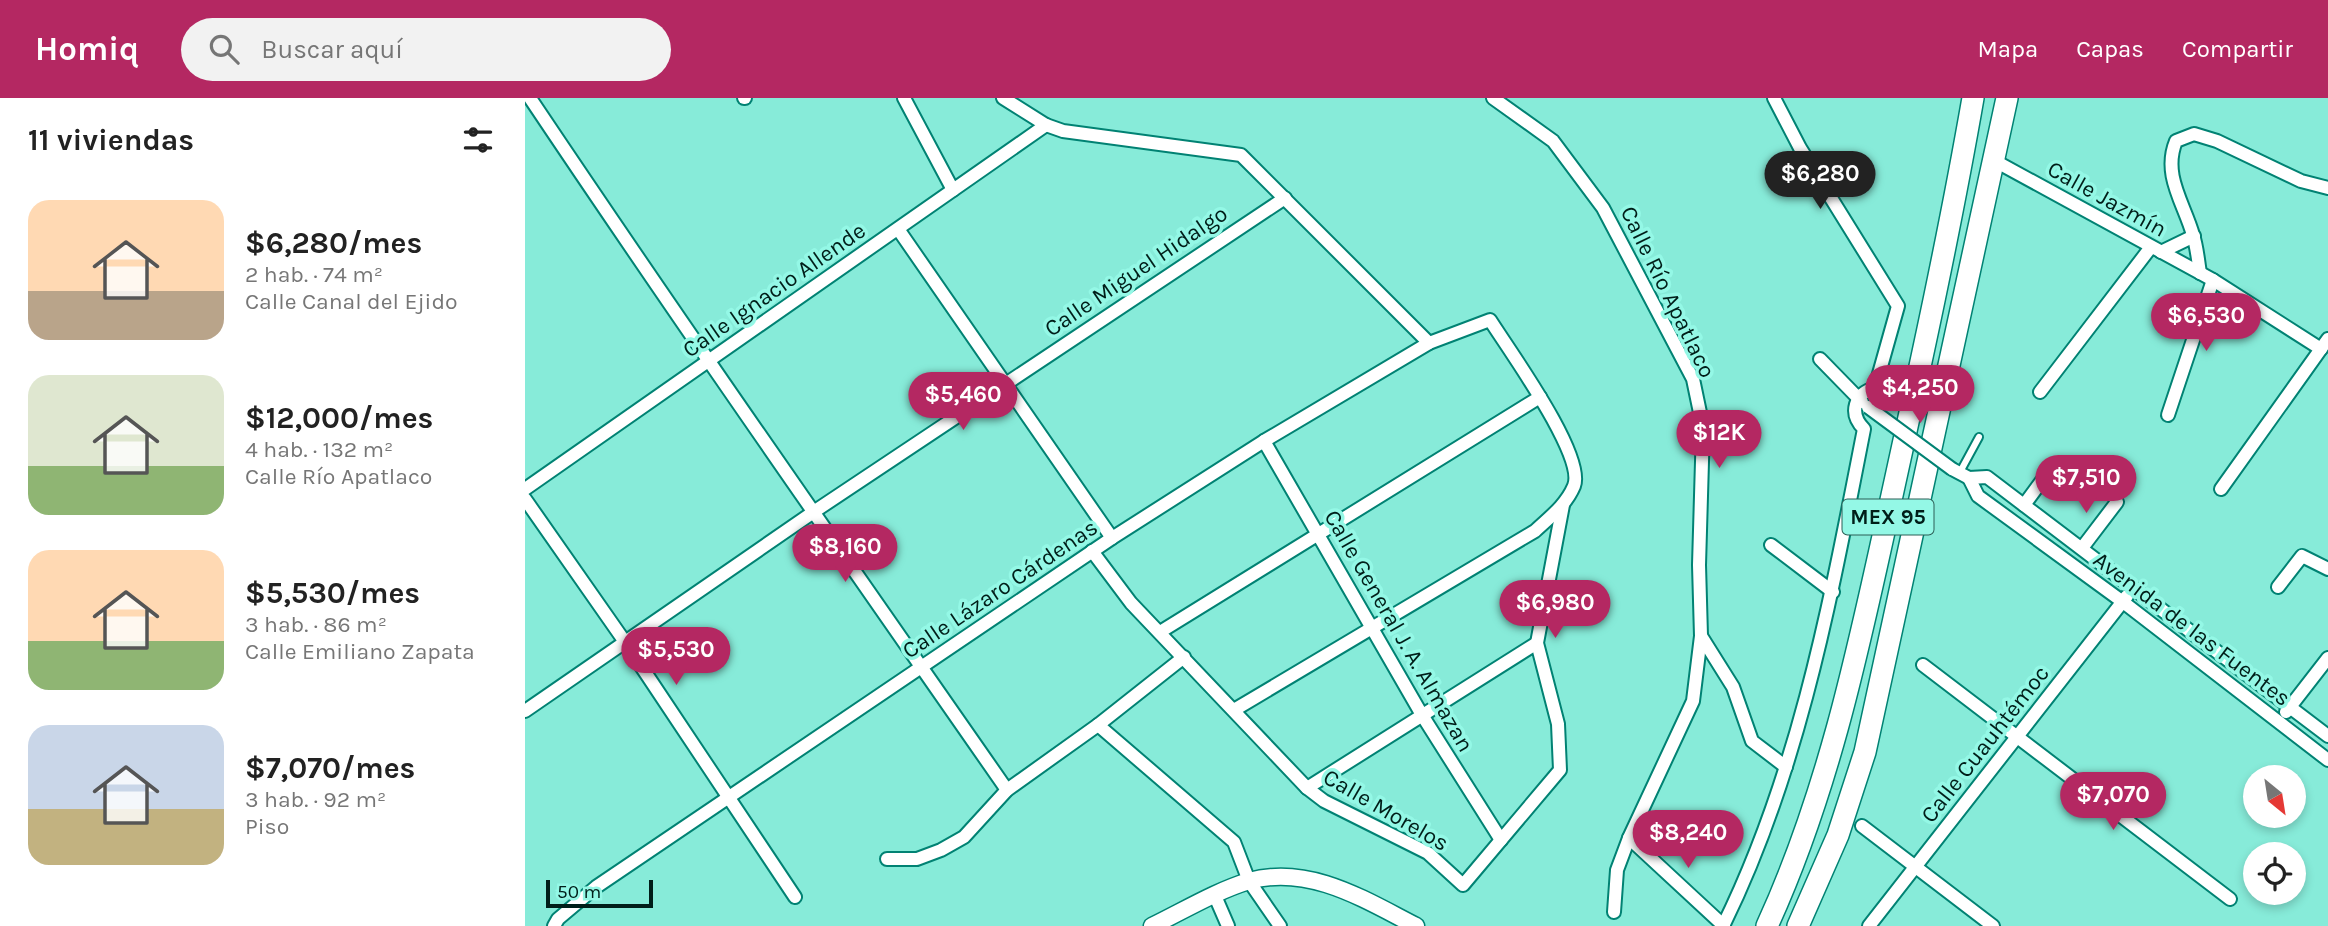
<!DOCTYPE html>
<html lang="es">
<meta charset="utf-8">
<style>
body{margin:0;font-family:Karla,sans-serif;background:#f2f2f2;color:#222;height:100vh;display:flex;flex-direction:column;font-size:26px;white-space:nowrap}
*{box-sizing:border-box;margin:0}
p{font-size:23px;color:#767676}
.icon{flex:none;width:38px;height:38px;fill:none;stroke:currentColor;stroke-width:2;stroke-linecap:round;stroke-linejoin:round}
.map{position:relative;flex:1;overflow:hidden}
.sheet{display:flex;flex-direction:column;background:#fff;width:525px}
.sheet>*{flex:none}
.needle{width:46px;rotate:150deg}
.buttons{position:absolute;left:1718px;top:667px;display:grid;gap:14px}
.buttons a{display:grid;place-items:center;width:63px;height:63px;border-radius:50%;background:#fff;box-shadow:0 4px 10px #0003;font-size:35px}
.scale{position:absolute;left:21px;bottom:18px;width:107px;box-sizing:border-box;padding-left:7px;border:4px solid #001e19;border-top:0;font-size:19px;line-height:24px;white-space:nowrap;color:#001e19;-webkit-text-stroke:5px #94f8e6;paint-order:stroke}
.price{position:absolute;translate:-50% -60px;padding:0 16px;border-radius:24px;background:#b42862;color:#fff;font-size:23px;line-height:46px;filter:drop-shadow(0 2px 4px #0008)}
.price::after{content:'';position:absolute;left:50%;top:42px;width:21px;height:16px;margin-left:-10px;background:inherit;clip-path:polygon(0 0,100% 0,50% 100%)}
.price.current{background:#222;color:#fff}
ul{padding:0;list-style:none}
li{display:flex;align-items:center;gap:21px;height:175px;padding:0 28px}
li span{display:grid;place-items:center;flex:none;width:196px;height:140px;border-radius:21px;color:#555}
li>.icon{margin-inline-start:auto}
span .icon{width:84px;height:84px;fill:#fffc;stroke-width:1}
li b{font-size:30px}
h2{display:flex;justify-content:space-between;align-items:center;height:84px;padding:0 28px;font-size:30px}
header{display:flex;align-items:center;gap:42px;box-sizing:border-box;height:98px;padding:0 35px;background:#b42862;color:#fff}
header strong{font-size:33px}
nav{display:flex;gap:38px;margin-inline-start:auto;font-size:24px}
.search{width:490px;height:63px;background:#f2f2f2;display:flex;align-items:center;gap:18px;box-sizing:border-box;padding:0 24px;border-radius:38px;color:#767676;font-size:26px}
main{display:flex;flex:1;min-height:0}
.map>svg:first-child{display:block}
</style>
<header>
<strong>Homiq</strong>
<div class="search"><svg class="icon" aria-label="search" viewBox="0 0 24 24"><circle cx="10" cy="10" r="6"/><path d="M15 15l6 6"/></svg>Buscar aquí</div>
<nav><a>Mapa</a><a>Capas</a><a>Compartir</a></nav>
</header>
<main>
<section class="sheet">
<h2>11 viviendas<svg class="icon" aria-label="filters" viewBox="0 0 24 24"><path d="M4 7h16M4 17h16"/><circle cx="9" cy="7" r="2"/><circle cx="15" cy="17" r="2"/></svg></h2>
<ul>
<li><span style="background:linear-gradient(#ffd9b3 65%,#b9a48a 0)"><svg class="icon" aria-label="home" viewBox="0 0 24 24"><path d="M3 11l9-7 9 7M6 9v11h12V9"/></svg></span><div><b>$6,280/mes</b><p>2 hab. · 74 m²</p><p>Calle Canal del Ejido</p></div></li>
<li><span style="background:linear-gradient(#dfe7d0 65%,#8fb573 0)"><svg class="icon" aria-label="home" viewBox="0 0 24 24"><path d="M3 11l9-7 9 7M6 9v11h12V9"/></svg></span><div><b>$12,000/mes</b><p>4 hab. · 132 m²</p><p>Calle Río Apatlaco</p></div></li>
<li><span style="background:linear-gradient(#ffd9b3 65%,#8fb573 0)"><svg class="icon" aria-label="home" viewBox="0 0 24 24"><path d="M3 11l9-7 9 7M6 9v11h12V9"/></svg></span><div><b>$5,530/mes</b><p>3 hab. · 86 m²</p><p>Calle Emiliano Zapata</p></div></li>
<li><span style="background:linear-gradient(#c9d6e8 60%,#c2b280 0)"><svg class="icon" aria-label="home" viewBox="0 0 24 24"><path d="M3 11l9-7 9 7M6 9v11h12V9"/></svg></span><div><b>$7,070/mes</b><p>3 hab. · 92 m²</p><p>Piso</p></div></li>
</ul>
</section>
<div class="map">
<svg width="1803" height="828" viewBox="0 0 1803 828">
<rect width="100%" height="100%" fill="#87ebd9"/>
<g fill="none" stroke-linecap="round" stroke-linejoin="round">
<g stroke="#018273" stroke-width="10">
<path id="lane" d="M1435,374L1454,339"/>
</g>
<g stroke="#018273" stroke-width="16">
<g id="street">
<path d="M5,0C161,233 322,462 482,692"/>
<path d="M219,0H220"/>
<path d="M379,0L428,92"/>
<path d="M478,0L521,27L538,33L716,57L904,245"/>
<path d="M968,0L1028,43L1078,110L1168,281L1178,329L1174,467L1176,538L1168,603L1104,740L1092,772L1089,814"/>
<path d="M1470,63L1688,182L1796,251"/>
<path d="M373,131L587,440"/>
<path d="M1636,154L1669,138"/>
<path d="M1675,175C1673,163 1672,149 1668,137C1659,105 1637,77 1651,43L1669,36L1692,43L1776,83L1803,90"/>
<path d="M1295,261L1337,304"/>
<path d="M1515,294L1626,149"/>
<path d="M1643,317L1688,182"/>
<path d="M739,343L897,617L976,742"/>
<path d="M1427,371L1444,380L1462,379L1803,638"/>
<path d="M1444,380L1453,398L1598,504L1803,662"/>
<path d="M0,391L521,27"/>
<path d="M1696,391L1803,241"/>
<path d="M0,401L100,544L270,799"/>
<path d="M1499,407L1527,369"/>
<path d="M1246,447L1308,494"/>
<path d="M1557,450L1592,404"/>
<path d="M567,453L606,505L782,690L799,703L903,755L938,787L1035,672L1033,626L1012,545L1038,407"/>
<path d="M1753,489L1777,458L1803,471"/>
<path d="M635,534L1015,299"/>
<path d="M1176,538L1208,589L1227,643L1261,669"/>
<path d="M1398,567L1705,801"/>
<path d="M0,613L290,413L760,100"/>
<path d="M1761,614L1803,560"/>
<path d="M573,627L709,744L724,783L755,828"/>
<path d="M782,690L1012,545"/>
<path d="M1337,728L1468,828"/>
<path d="M1104,740L1199,828"/>
<path d="M362,761H392L416,752L439,739L482,692L573,627L659,559"/>
<path d="M690,798L703,828"/>
<path d="M29,828L33,821L71,789L587,440L739,343L904,245L965,222C984,252 1061,358 1049,388C1041,407 1025,419 1010,433L709,612"/>
<path d="M1198,828C1275,672 1306,499 1339,331C1323,315 1330,295 1350,290L1373,208L1275,50L1249,0"/>
<path d="M1344,828L1602,498"/>
</g>
</g>
<g stroke="#018273" stroke-width="19">
<path id="secondary" d="M627,828C658,813 691,793 724,783C784,766 840,802 891,828"/>
</g>
<g stroke="#018273" stroke-width="24">
<g id="highway">
<path d="M1242,828C1303,695 1333,553 1364,411C1394,274 1424,138 1448,0"/>
<path d="M1273,828L1313,737L1340,654L1482,0"/>
</g>
</g>
<use href="#lane" stroke="#fff" stroke-width="6"/>
<use href="#street" stroke="#fff" stroke-width="12"/>
<use href="#secondary" stroke="#fff" stroke-width="16"/>
<use href="#highway" stroke="#fff" stroke-width="21"/>
<g stroke="#018273" stroke-width="16" stroke-linecap="butt">
<path id="street-bridge" d="M1343,309L1427,371"/>
</g>
<use href="#street-bridge" stroke="#fff" stroke-width="12"/>
</g>
<g text-anchor="middle" dominant-baseline="central" stroke-width="7" stroke-linejoin="round" paint-order="stroke">
<rect fill="#94f8e6" stroke="#2c5f56" stroke-width="2" x="1317.5" y="401.5" width="91" height="35" rx="5"/>
<g font-size="21" font-weight="bold" fill="#001e19">
<text x="1363" y="419">MEX 95</text>
</g>
<g font-size="23" fill="#001e19" stroke="#94f8e6">
<text transform="translate(1582 101) rotate(29)">Calle Jazmín</text>
<text transform="translate(611 173) rotate(-34)">Calle Miguel Hidalgo</text>
<text transform="translate(249 192) rotate(-35)">Calle Ignacio Allende</text>
<text transform="translate(1143 194) rotate(64)">Calle Río Apatlaco</text>
<text transform="translate(475 491) rotate(-34)">Calle Lázaro Cárdenas</text>
<text transform="translate(1667 531) rotate(37)">Avenida de las Fuentes</text>
<text transform="translate(874 533) rotate(60)">Calle General J. A. Almazan</text>
<text transform="translate(1460 646) rotate(-52)">Calle Cuauhtémoc</text>
<text transform="translate(861 712) rotate(30)">Calle Morelos</text>
</g>
</g>
</svg>
<div class="buttons">
<a><svg class="needle" viewBox="-14 -14 28 28"><path d="M0-13l5 13h-10z" fill="#e53935"/><path d="M0 13l5-13h-10z" fill="#767676"/></svg></a>
<a><svg class="icon" aria-label="locate" viewBox="0 0 24 24"><circle cx="12" cy="12" r="6"/><path d="M12 2v4M12 18v4M2 12h4M18 12h4"/></svg></a>
</div>
<div class="scale">50 m</div>
<b class="price current" style="left:1295px;top:113px">$6,280</b>
<b class="price" style="left:1681px;top:255px">$6,530</b>
<b class="price" style="left:1395px;top:327px">$4,250</b>
<b class="price" style="left:438px;top:334px">$5,460</b>
<b class="price" style="left:1194px;top:372px">$12K</b>
<b class="price" style="left:1561px;top:417px">$7,510</b>
<b class="price" style="left:320px;top:486px">$8,160</b>
<b class="price" style="left:1030px;top:542px">$6,980</b>
<b class="price" style="left:151px;top:589px">$5,530</b>
<b class="price" style="left:1588px;top:734px">$7,070</b>
<b class="price" style="left:1163px;top:772px">$8,240</b>
</div>
</main>
